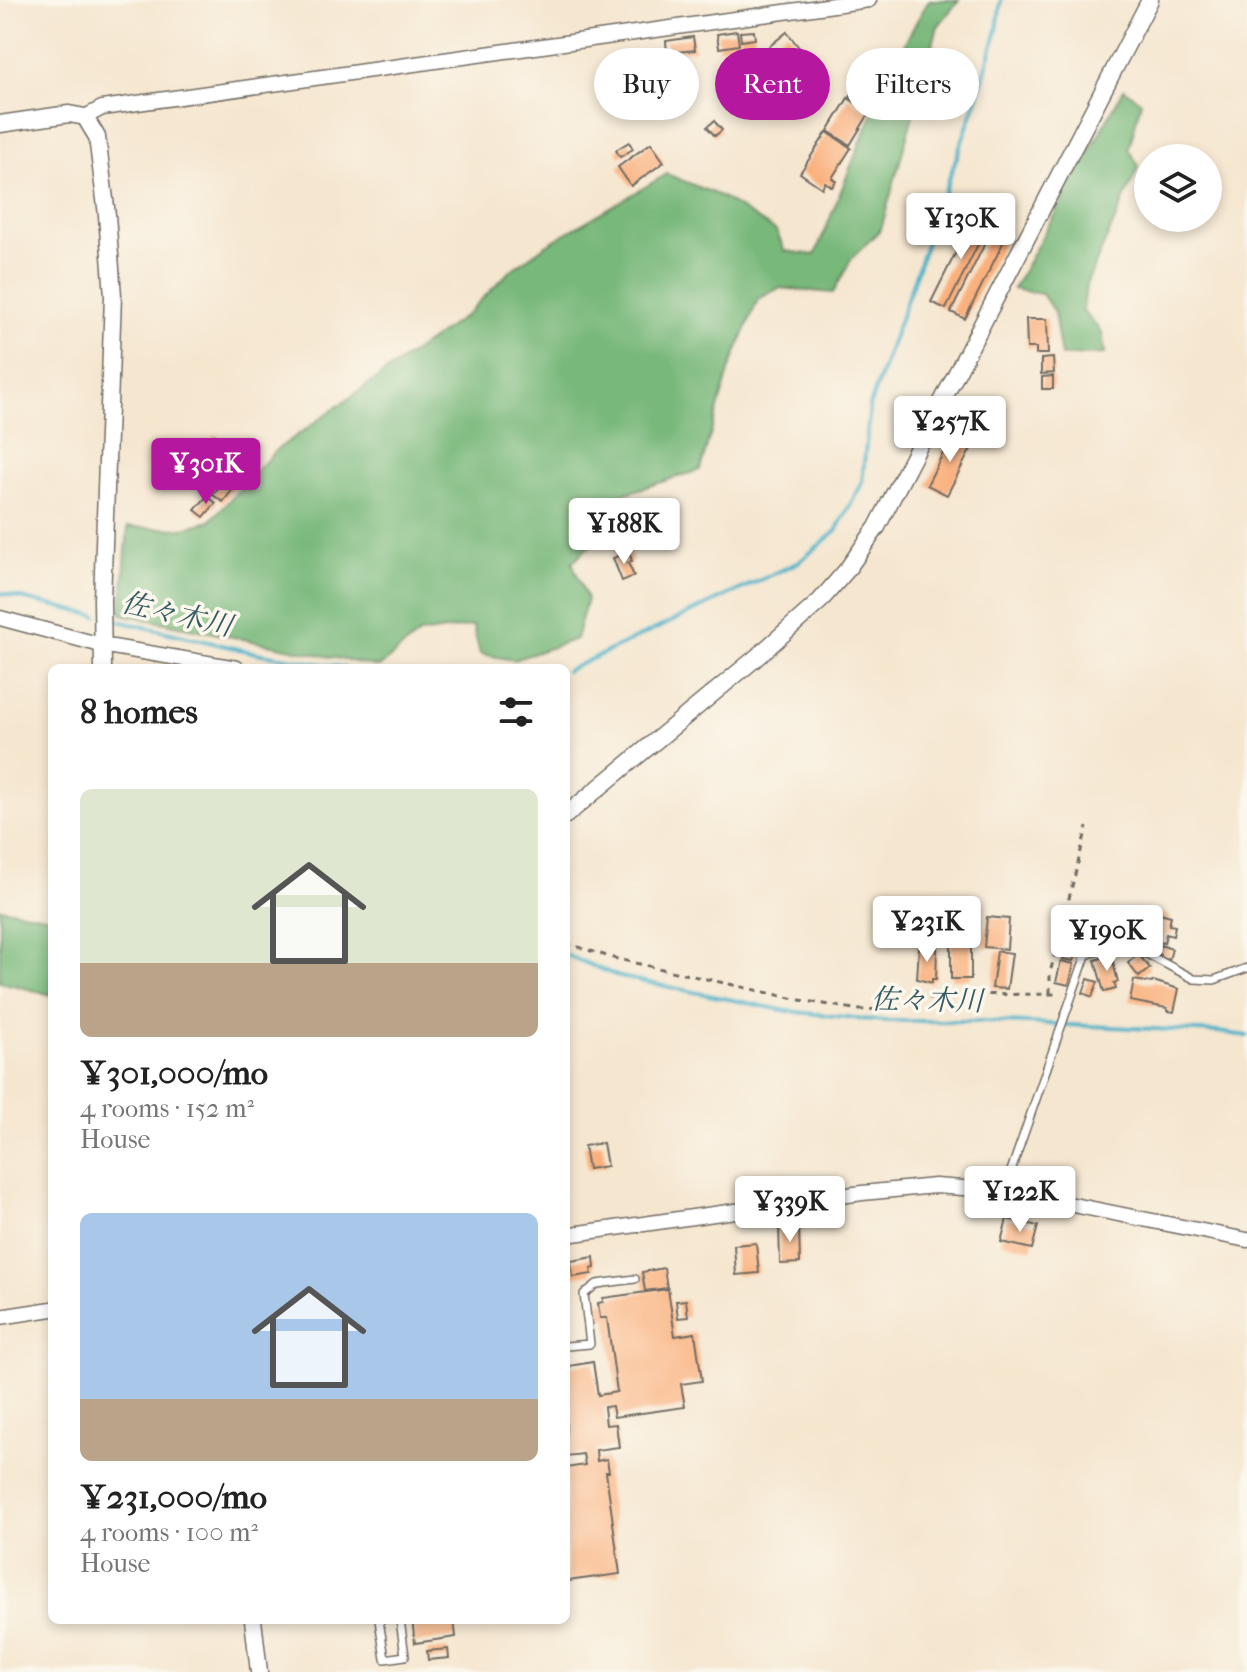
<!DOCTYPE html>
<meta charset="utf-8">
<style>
body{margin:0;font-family:"IM FELL French Canon","Noto Serif JP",serif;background:#f6f6f6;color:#222;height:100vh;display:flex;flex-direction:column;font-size:30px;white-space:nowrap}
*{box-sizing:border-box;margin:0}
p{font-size:26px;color:#767676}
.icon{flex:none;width:44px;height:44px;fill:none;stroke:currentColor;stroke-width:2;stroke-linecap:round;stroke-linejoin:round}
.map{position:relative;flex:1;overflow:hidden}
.details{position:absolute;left:48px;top:664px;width:522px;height:960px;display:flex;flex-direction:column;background:#fff;border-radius:12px;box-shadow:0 4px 12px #0003}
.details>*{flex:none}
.banner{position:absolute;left:594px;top:48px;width:532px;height:72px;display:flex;gap:16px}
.tools{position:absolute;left:1134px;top:144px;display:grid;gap:16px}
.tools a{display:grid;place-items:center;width:88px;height:88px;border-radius:50%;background:#fff;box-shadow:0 4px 12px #0003;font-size:40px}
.price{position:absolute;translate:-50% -68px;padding:0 18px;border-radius:8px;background:#fff;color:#222;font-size:26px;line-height:52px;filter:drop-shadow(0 2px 4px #0008)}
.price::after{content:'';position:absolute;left:50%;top:48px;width:24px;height:18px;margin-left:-12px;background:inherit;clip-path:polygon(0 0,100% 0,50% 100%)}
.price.current{background:#b5179e;color:#fff}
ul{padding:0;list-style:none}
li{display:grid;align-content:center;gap:16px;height:424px;padding:0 32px}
li span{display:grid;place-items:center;height:248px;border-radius:12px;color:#555}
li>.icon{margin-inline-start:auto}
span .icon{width:144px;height:144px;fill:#fffc;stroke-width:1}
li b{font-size:34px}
h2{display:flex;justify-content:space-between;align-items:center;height:96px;padding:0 32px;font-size:34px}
.tag{padding:0 28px;border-radius:36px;background:#fff;box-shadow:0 4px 12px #0003;font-size:28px;line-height:72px}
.tag.current{background:#b5179e;color:#fff}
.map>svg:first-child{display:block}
</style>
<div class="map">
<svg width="1247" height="1672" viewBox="0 0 1247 1672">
<rect width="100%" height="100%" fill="#fbf7ec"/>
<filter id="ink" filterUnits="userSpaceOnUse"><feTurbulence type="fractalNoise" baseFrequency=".0125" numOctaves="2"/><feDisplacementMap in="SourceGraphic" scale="16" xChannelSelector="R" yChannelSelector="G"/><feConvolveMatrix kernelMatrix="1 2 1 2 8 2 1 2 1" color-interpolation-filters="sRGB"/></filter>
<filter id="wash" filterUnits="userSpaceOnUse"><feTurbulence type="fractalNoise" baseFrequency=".006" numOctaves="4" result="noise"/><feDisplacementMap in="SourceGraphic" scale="32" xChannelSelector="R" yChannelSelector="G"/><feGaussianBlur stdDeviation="1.8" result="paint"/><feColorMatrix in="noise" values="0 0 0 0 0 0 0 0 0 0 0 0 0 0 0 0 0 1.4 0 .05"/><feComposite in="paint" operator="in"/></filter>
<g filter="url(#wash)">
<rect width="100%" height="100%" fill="#f5e6cf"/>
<g fill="#78b87a" stroke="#527252" stroke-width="2">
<path d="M929,0H959L938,26L881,229L852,258L833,293L779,288L758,299L730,368L700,470L614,497L593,543L572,562L587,599L576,639L514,660L480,654L473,626L419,634L379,667L121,614L128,527L180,529L210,521L275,451L466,315L511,270L546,245L667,174L720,196L776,231L785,251L815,255C851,170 881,79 929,0Z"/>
<path d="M1124,89L1141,102L1129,149L1139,166L1086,285L1083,311L1102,333L1105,354L1061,356L1054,312L1042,294L1013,289Z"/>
<path d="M0,908L52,917V995L0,982Z"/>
</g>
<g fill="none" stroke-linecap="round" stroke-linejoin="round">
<g stroke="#49b1c8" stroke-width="4">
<path d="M0,593L97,616"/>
<path d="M106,618L256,653L346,668"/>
<path d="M566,671L799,562L836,531L862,483L870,405L979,93L997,30L1001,0"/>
<path d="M566,955L620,977L787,1011L883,1021H983L1218,1032L1247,1036"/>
</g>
</g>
<g id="blocks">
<g fill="#fab07d">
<path d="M737,31L739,45L719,48L717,34Z"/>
<path d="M754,31L755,39L741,41L740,32Z"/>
<path d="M787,32L804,54L764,86L746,65Z"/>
<path d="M693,37L695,50L667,53L666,41Z"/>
<path d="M743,66L758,85L730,103L717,86Z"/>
<path d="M870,67L884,77L878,86L883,89L870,109L850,97L862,76L872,82L864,76Z"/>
<path d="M848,98L870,112L850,145L828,131Z"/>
<path d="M714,121L722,130L715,136L707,127Z"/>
<path d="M827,132L851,148L832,178L836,181L832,187L825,182L822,188L800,173Z"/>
<path d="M629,142L633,149L620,157L616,150Z"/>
<path d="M651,143L664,162L631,186L618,167Z"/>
<path d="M976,212L990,220L946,309L931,302Z"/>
<path d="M996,221L1010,229L965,319L951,312Z"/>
<path d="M1026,319H1047L1048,354H1036V348H1027Z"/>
<path d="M1053,358L1054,373L1041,374V359Z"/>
<path d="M1053,376V389H1042V377Z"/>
<path d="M953,433L974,443L947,495L927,485Z"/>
<path d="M215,435L229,446L210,470L197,456Z"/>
<path d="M234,449L247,456L235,476L222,468Z"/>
<path d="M226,478L236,485L223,502L213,495Z"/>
<path d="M207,496L216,503L204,517L195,510Z"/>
<path d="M629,552L632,561L628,563L634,576L622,581L613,558Z"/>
<path d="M1156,912L1171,916L1169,925L1175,926L1173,936L1166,934L1164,943L1145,939L1150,919L1154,920Z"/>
<path d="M987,917L1009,919L1007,949L984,947Z"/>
<rect x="951" y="943" width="20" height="36"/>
<path d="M1160,945L1172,949L1169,960L1161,958V955L1158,954Z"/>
<path d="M919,947L937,948L936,979H932V983L917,979Z"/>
<path d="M1065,949L1077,952L1074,961L1063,959Z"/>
<path d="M997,951L1012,953L1007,989L992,988Z"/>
<path d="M1138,954L1150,968L1139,977L1128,963Z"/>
<path d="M1108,956L1112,958L1118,982L1114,983L1116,989L1104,992L1095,960Z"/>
<path d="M1061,961L1074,964L1069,985L1056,982Z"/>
<path d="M1088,979L1098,982L1092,997L1083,993Z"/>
<path d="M1134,980L1152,983L1153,981L1179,989L1174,1012L1167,1011V1008L1130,1001Z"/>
<path d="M603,1143L607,1166L588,1169L584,1146Z"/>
<path d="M1007,1219L1038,1226L1032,1249L1001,1242Z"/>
<path d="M799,1224L800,1263L780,1264L779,1225Z"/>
<path d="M756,1243L759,1273L736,1275L734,1245Z"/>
<path d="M594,1257L595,1268L591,1269L592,1274L573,1277L571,1261Z"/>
<path d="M664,1268L667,1288L645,1291L642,1272Z"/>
<path d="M668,1289L675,1336L695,1333L702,1381L681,1384L685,1407L614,1417L612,1406L604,1407L606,1425L616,1424L619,1447L596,1450L597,1461L607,1459L609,1472H606L620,1574L567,1581L566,1468L585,1465L583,1454L566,1456V1371H570L569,1366L593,1362L598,1395L617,1392L607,1318H600L598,1303L603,1302V1298Z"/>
<path d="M686,1300L688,1317L678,1318L676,1301Z"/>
<path d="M412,1620H454L456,1637L415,1643Z"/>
<path d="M448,1649L449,1658L428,1660L427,1651Z"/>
</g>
</g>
</g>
<g filter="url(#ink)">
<use href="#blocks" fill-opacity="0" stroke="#726c64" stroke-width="2"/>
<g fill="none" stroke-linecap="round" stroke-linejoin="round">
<g stroke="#726c64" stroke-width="10">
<g id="service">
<path d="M1004,1191L1086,955L1107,948L1130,945L1194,979L1214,980L1247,968"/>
<path d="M566,1346L590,1344L584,1294L597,1284L635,1279"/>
<path d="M379,1620L385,1659L405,1656L400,1620"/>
</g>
</g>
<g stroke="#726c64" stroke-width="17">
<g id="minor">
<path d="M85,117L102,108L869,0"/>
<path d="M0,618L101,645L237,668"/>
<path d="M566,1235L862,1193L935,1186L1004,1191L1247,1240"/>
<path d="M0,1317L52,1309"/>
</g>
</g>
<g stroke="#726c64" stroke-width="19">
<g id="tertiary">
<path d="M0,124L69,114L85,117L97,137L107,215L113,296L102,600L103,668"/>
<path d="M566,815L757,657L819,602L846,571L877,527L1150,0"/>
<path d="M253,1620L259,1672"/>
</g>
</g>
<g stroke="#726c64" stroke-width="3" stroke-dasharray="6 6" stroke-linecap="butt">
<path d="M566,943L613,958L800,1000L860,1010L886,1009L941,995L1060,994"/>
<path d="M1050,993V973L1087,827"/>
</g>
<use href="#service" stroke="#fff" stroke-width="7"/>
<use href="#minor" stroke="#fff" stroke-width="14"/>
<use href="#tertiary" stroke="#fff" stroke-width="16"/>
</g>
</g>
<g text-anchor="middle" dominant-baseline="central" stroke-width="7" stroke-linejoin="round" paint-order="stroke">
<g font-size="28" font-style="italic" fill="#365a62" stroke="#fbf7ec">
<text transform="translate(177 614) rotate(13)">佐々木川</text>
<text transform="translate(927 1000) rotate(1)">佐々木川</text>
</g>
</g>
</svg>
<div class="tools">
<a><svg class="icon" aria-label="layers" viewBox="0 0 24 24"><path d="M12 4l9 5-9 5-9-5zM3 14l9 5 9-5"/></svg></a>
</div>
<b class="price" style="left:961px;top:261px">¥130K</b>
<b class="price" style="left:950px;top:464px">¥257K</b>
<b class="price current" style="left:206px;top:506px">¥301K</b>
<b class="price" style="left:624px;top:566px">¥188K</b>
<b class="price" style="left:927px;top:964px">¥231K</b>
<b class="price" style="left:1107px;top:973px">¥190K</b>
<b class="price" style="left:1020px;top:1234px">¥122K</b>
<b class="price" style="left:790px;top:1244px">¥339K</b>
<div class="banner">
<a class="tag">Buy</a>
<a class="tag current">Rent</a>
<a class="tag">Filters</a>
</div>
<section class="details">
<h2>8 homes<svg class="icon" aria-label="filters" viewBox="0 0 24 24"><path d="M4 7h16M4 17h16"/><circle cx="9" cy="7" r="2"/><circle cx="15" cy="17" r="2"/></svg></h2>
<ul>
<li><span style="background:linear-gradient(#dfe7d0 70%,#b9a48a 0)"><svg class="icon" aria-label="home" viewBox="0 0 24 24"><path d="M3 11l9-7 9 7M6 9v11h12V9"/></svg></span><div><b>¥301,000/mo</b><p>4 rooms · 152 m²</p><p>House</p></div></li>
<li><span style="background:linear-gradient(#a9c7e8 75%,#b9a48a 0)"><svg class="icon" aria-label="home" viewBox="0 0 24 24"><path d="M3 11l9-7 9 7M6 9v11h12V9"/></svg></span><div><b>¥231,000/mo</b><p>4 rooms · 100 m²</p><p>House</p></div></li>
</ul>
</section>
</div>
